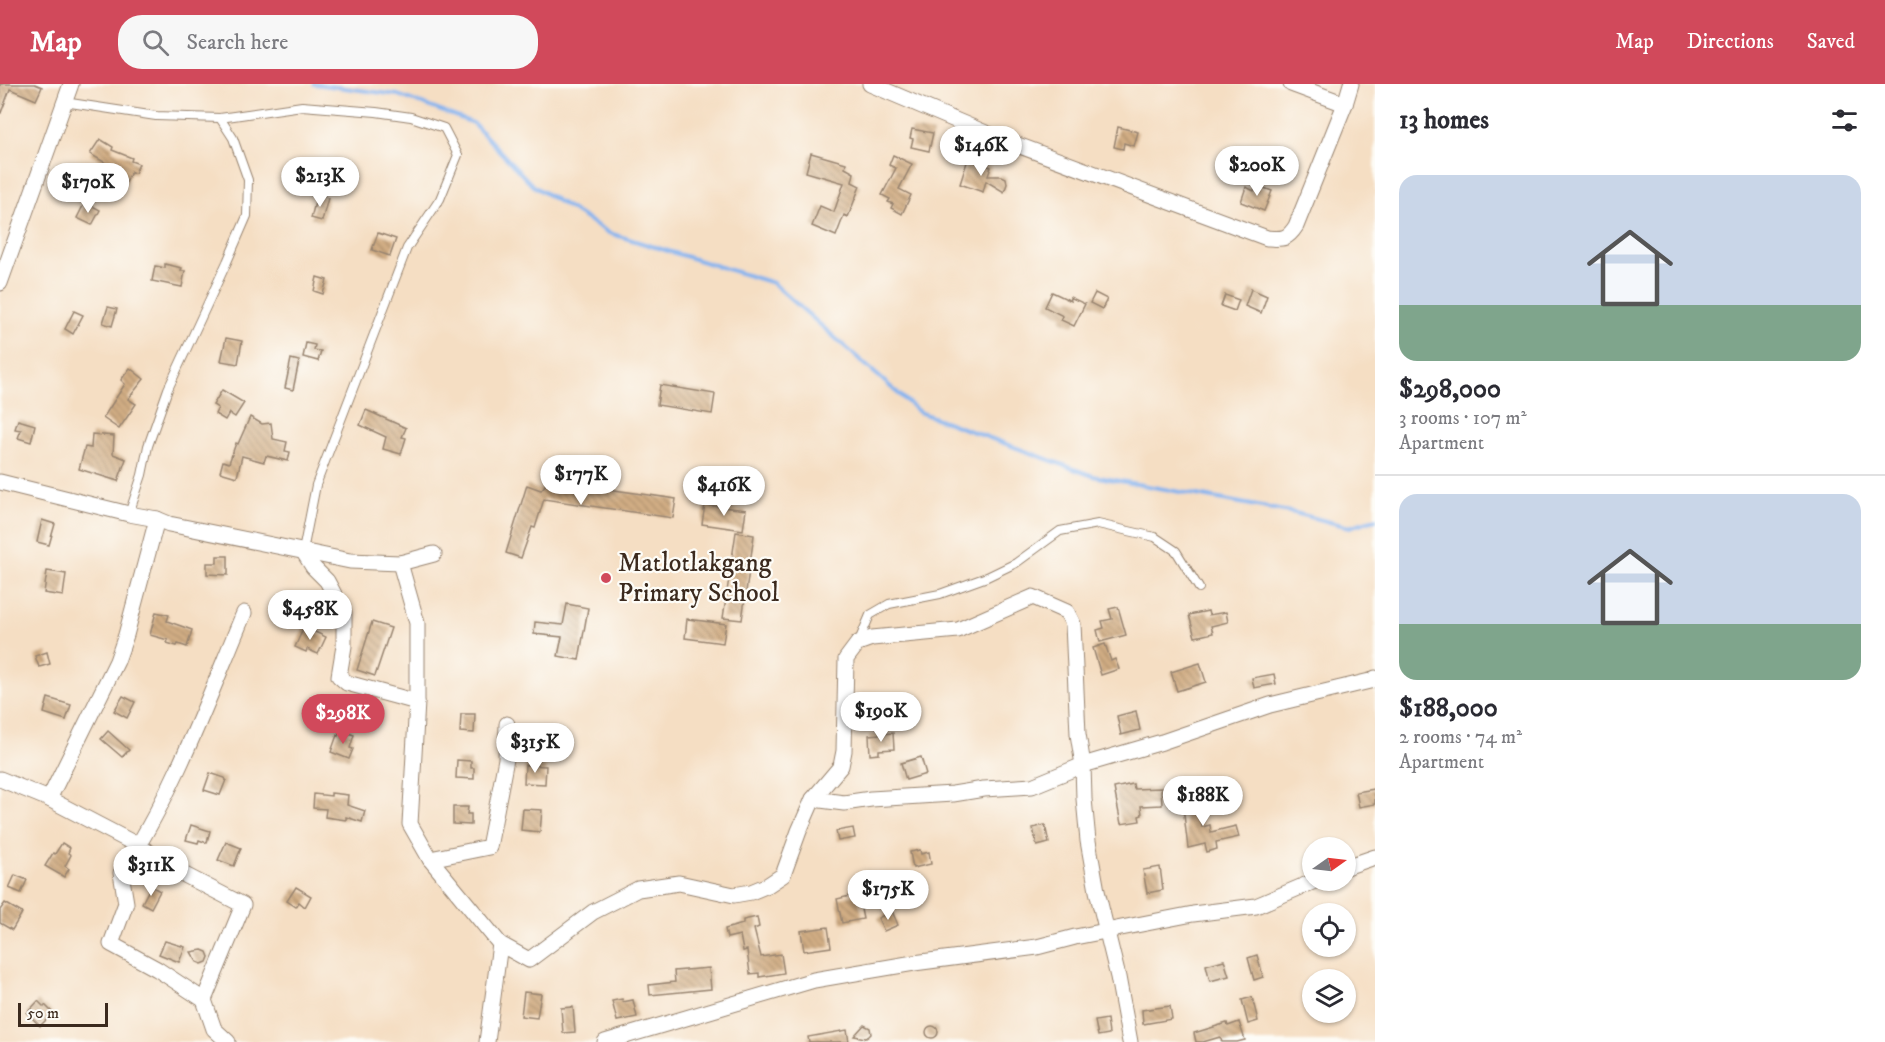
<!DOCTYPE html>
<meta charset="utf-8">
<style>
body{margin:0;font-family:"IM FELL DW Pica",serif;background:#f7f7f7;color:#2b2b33;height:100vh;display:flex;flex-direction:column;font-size:22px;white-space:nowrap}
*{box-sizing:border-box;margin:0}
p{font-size:20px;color:#7c7c81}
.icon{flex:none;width:33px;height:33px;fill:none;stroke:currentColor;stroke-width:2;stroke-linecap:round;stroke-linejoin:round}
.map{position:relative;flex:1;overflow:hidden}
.drawer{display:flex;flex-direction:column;background:#fff;width:510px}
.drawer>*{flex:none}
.needle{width:39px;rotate:76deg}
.buttons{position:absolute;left:1302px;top:753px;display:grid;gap:12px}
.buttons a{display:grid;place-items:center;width:54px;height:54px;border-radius:50%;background:#fff;box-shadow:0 2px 4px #0004;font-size:30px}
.scale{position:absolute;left:18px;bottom:15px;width:90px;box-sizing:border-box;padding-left:6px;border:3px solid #3b2a1e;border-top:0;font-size:16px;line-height:21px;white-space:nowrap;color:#3b2a1e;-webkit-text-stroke:4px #fdfcf7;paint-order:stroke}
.price{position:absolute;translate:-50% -51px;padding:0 14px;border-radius:21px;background:#fff;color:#222;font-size:20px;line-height:39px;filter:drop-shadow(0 2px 3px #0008)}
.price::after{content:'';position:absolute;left:50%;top:36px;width:18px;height:14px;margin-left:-9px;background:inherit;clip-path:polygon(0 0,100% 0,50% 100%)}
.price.selected{background:#d1495b;color:#fff}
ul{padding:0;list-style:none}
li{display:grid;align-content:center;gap:12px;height:318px;padding:0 24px}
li+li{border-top:2px solid #e1e1e2}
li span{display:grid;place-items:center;height:186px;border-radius:18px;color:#555}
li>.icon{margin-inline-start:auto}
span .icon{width:108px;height:108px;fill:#fffc;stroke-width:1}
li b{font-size:26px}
h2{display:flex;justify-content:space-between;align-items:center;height:72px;padding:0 24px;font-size:26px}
header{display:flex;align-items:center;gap:36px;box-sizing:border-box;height:84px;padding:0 30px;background:#d1495b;color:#fff}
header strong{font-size:28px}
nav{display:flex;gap:33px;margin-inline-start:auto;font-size:21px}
.search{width:420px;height:54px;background:#f7f7f7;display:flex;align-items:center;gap:15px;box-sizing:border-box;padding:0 21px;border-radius:24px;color:#7c7c81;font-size:22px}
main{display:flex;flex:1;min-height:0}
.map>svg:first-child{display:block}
</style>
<header>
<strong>Map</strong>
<div class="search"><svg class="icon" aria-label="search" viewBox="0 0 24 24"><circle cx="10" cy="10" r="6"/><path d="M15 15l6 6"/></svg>Search here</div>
<nav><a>Map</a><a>Directions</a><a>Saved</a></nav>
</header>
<main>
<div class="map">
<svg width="1375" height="958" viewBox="0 0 1375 958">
<defs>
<pattern id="building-back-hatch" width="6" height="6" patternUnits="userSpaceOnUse" patternTransform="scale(1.5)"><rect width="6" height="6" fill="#d1ad84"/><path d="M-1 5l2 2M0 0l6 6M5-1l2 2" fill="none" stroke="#ab8d6b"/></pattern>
</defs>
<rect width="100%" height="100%" fill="#fdfcf7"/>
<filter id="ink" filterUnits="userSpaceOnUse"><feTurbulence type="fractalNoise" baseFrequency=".0167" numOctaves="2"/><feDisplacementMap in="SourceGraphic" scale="12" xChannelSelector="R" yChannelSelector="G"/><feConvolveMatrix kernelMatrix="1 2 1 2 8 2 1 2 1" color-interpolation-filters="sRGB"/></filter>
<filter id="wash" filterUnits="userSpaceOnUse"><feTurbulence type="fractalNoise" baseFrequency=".008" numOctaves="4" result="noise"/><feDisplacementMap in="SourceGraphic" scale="24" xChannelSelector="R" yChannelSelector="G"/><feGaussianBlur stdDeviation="1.35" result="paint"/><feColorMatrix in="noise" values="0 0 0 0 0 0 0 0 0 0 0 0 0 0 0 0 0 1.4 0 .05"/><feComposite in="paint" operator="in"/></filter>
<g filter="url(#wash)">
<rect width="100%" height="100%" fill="#f5dec3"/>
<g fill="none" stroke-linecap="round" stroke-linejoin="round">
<path stroke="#84b3ef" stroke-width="4" d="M314,0L398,11L473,39L532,101L609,149L773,199L919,328L1093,392L1295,429L1349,443L1375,435"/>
</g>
<g id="blocks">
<g fill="url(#building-back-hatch)">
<path d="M0,0H35L42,3L36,16L10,5L1,29L0,28Z"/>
<path d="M1118,43L1138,48L1134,62L1124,59L1123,65L1114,63Z"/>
<path d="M912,45L933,49L929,67L911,63L913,55L910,54Z"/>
<path d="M100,55L113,63L112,66L132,74L131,77L139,80L135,89L131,88L126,99L109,93L113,83L90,70Z"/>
<path d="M811,69L846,79L845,84L854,89L852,98L860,102L848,133L844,131L836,152L812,142L820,122L834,128L844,99L806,88Z"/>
<path d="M893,71L912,80L899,105L911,111L902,130L891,124L893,120L888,118L890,115L882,111L896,84L889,81Z"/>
<path d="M968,75L991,83L988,92H1002L1006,94L1007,100L1004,108L986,97L983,108L960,100Z"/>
<path d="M1256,101L1272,107L1264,127L1241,118L1246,103L1254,107Z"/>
<path d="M317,111L328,114L322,137L311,134Z"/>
<path d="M85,118L100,126L92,141L77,134Z"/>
<path d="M378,149L396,155L390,172L372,166Z"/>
<path d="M165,180L182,184L181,187H185L182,203L152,197L155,182L165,184Z"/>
<path d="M317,193L327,196L323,210L314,207Z"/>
<path d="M1251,205L1267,212L1261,229L1245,222Z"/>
<path d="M1052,208L1071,217L1070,213L1085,220L1074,242L1061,236L1063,232L1045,223Z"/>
<path d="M1095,209L1107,215L1102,225L1090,219Z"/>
<path d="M1225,211L1239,216L1235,227L1221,222Z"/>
<path d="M108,223L117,225L112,242L103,239Z"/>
<path d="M74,227L83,231L73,250L65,245Z"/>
<path d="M226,254L242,257L238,280L221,277Z"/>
<path d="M306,259L315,261L314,266L321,267L318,277L303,273Z"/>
<path d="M291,275L299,277L293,306L285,304Z"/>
<path d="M130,284L144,295L128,315L136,320L119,345L103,334L125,300L121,296Z"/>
<path d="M660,301L715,310L712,330L657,321Z"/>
<path d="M222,306L244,319L235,333L229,329L225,336L215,330L218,324L213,321Z"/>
<path d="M366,326L406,344L402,353L406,354L401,370L383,365L386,353L360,341Z"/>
<path d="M250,333L262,340L271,339L273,355L287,358L285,367L290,368L288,377L266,372L264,378L242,372L237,393L220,388L223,377L229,379L236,359L238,360Z"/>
<path d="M18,336L35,341L31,358L18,354L21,346L15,345Z"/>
<path d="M92,350L114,352L113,370L126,375L118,397L79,385L85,363L91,364Z"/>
<path d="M552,397L676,415L673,434L544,415L535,444L532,443L521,474L506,469L527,401L541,406L546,400Z"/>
<path d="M705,421L746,426L743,446L702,440Z"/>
<path d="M42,436L55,440L49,461L37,458Z"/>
<path d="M736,448L754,451L742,536L723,534Z"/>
<path d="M217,472H228V491L207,490V479H217Z"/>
<path d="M47,487L66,490L63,512L44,509Z"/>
<path d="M567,520L588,524L579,576L558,572L562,553L534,550L535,538L563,541Z"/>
<path d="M1118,523L1126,551L1100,558L1097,546L1104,544L1102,537L1112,535L1109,525Z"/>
<path d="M1208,527L1209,531L1226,528L1228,538L1211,542L1213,549L1195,553L1189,531Z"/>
<path d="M156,528L169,531L167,537L192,546L187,563L178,560L177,562L167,559L168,556L150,551Z"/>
<path d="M687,535L726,540L723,559L685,554Z"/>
<path d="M372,538L391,544L375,592L357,586Z"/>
<path d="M304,543L326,553L318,570L307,565L306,568L295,563Z"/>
<path d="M1105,560L1111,577L1115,575L1119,585L1101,591L1093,564Z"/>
<path d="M47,568L50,580L39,583L35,572Z"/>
<path d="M1200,579L1206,598L1177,607L1171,588Z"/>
<path d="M1274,590L1276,600L1254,604L1252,594Z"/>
<path d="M123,612L135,618L127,634L114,627Z"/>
<path d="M48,614L71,621L66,636L44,629Z"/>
<path d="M1136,627L1140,646L1121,651L1117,632Z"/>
<path d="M461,630H475L474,649L460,648Z"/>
<path d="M340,646L354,651L350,664L353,665L349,675L331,668L337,651L338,652Z"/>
<path d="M108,647L129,666L122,673L101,655Z"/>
<path d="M893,649L894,665L879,666V670L870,671L869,651Z"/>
<path d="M921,673L926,690L906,696L901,679Z"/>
<path d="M457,676L471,677V684H474V695L456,694Z"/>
<path d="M525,681L546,682L545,700L524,699Z"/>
<path d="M210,689L225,694L226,696L220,711L204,706Z"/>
<path d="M1133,700L1134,705L1161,704L1162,721L1141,722L1142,731L1139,732L1140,737L1121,740L1114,704Z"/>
<path d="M1375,705V720L1359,723L1356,708Z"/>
<path d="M331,709L348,711L347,721L365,727L362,738L346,733V736L325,733L326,725L313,724L314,710L331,712Z"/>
<path d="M1199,712L1202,743L1210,741L1211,748L1236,742L1239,753L1216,758L1217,765L1207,768L1205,760L1188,764L1182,714Z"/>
<path d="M453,723H468L467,730H471V741L453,740Z"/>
<path d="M523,725L542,726L540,748L521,746Z"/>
<path d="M191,741L210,747L207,759L199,756L198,759L186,756Z"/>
<path d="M1045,741L1049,759L1037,762L1033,744Z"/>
<path d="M853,744L855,754L838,757L836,747Z"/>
<path d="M226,758L241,764L234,782L218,776Z"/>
<path d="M62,759L70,764L68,769L71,771L65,782L69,785L64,793L45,782L53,769L55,770Z"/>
<path d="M920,766L921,770L929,768L931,780L913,784L910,768Z"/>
<path d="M1160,783L1163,806L1147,809L1143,786Z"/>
<path d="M15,791L27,796L21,809L9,804Z"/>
<path d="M151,802L160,807L151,824L142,819Z"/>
<path d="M296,803L311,812L305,823L299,818L296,823L287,817Z"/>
<path d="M858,810L863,835L842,839L837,815Z"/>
<path d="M5,819L22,829L12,846L0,839V826Z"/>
<path d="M892,827L898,841L884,847L878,834Z"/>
<path d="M757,833L759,843L754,845L761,873L781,870L784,889L759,893V889L750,890L747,866L743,867L740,851L727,854L725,845L743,840V836Z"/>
<path d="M828,843L831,863L804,867L801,847Z"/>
<path d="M165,857L185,863L179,878L159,870Z"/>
<path d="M202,866L207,868L209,873L207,878L202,880L197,878L191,868Z"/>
<path d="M1257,871L1263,893L1254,896L1248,874Z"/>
<path d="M1224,876L1229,892L1210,897L1206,881Z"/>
<path d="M709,884L711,905L650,911L649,901L675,898L674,887Z"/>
<path d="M524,908L541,910L537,934L521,932Z"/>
<path d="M1252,913L1258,937L1248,940L1242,916Z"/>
<path d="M622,915L623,918L633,916L637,933L617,937L612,917Z"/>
<path d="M38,917L44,923L45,921L53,929L40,942L27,929Z"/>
<path d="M1170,922L1172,935L1143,940L1142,926Z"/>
<path d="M573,923L575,948L563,949L561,924Z"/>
<path d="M1107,935L1109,950L1098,952L1095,937Z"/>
<path d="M1239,938L1245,956L1237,958H1222L1220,953L1203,958H1196L1194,949L1227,939L1228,942Z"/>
<path d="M864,941L870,944L871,950L869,952L866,954L854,952Z"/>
<circle cx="932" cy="948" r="6"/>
<path d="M847,946L849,958H809L808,953Z"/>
</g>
</g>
</g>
<g filter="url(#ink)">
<use href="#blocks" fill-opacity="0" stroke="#988470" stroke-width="1.5"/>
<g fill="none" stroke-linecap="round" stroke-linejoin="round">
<g stroke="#988470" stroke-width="10">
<g id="service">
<path d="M64,18L156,32L220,34L302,22L376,28L411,33L444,44L458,71L440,115L407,164L316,401L303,467"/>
<path d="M129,430L142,391L148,362L168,305L227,178L247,132L248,96L233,54L220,34"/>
<path d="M859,557L870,531L889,520L940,510L987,493L1016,479L1060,447L1098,440L1155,453L1176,467L1199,504"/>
</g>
</g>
<g stroke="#988470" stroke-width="17">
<g id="minor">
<path d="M870,0L988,50L1267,154C1282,155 1287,156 1296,142L1345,20L1351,0"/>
<path d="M1291,0L1345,20"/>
<path d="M0,199L71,0"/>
<path d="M0,398L129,430L157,435L169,440L350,477L400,479L434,470"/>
<path d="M303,467L313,483L327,497L344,529V562L339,592L347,599L417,618"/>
<path d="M400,479L417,539V618L410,740L430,775L489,763L506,675L507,640"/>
<path d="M0,695L49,715L139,762L181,789L243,821L204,916"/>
<path d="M49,715L117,577L126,551L157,435"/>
<path d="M813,715L844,719L871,715L953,710L984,705L1032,702L1083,681L1162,658L1270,621L1374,596L1375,594"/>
<path d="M430,775L500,860L529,876L593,828L638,805L679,799L734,811L751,808L768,801L783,791L799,747L813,715L841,682L844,667L846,575L858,559L872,554L958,546L1033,513L1067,528L1073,540L1078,650L1083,681L1084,715L1088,757L1097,807L1118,893L1130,958"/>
<path d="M1346,783L1375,773"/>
<path d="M228,958L214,945L204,916L157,885L111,860L126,819L121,789C174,709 207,617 244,529"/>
<path d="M487,958L500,860"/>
<path d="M605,958L814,896L914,879L1037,863L1075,853L1193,830L1256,822L1317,796"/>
</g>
</g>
<use href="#service" stroke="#fff" stroke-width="8"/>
<use href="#minor" stroke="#fff" stroke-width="15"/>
</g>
</g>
<circle fill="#d1495b" stroke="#fdfcf7" stroke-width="2" cx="606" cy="494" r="6"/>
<g text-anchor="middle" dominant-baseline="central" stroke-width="4.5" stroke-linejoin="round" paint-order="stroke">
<g font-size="26" fill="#3b2a1e" stroke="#fdfcf7" text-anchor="start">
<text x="618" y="479">Matlotlakgang<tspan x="618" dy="30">Primary School</tspan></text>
</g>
</g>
</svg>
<div class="buttons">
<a><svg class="needle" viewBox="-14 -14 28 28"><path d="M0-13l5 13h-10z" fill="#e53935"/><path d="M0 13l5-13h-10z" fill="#7c7c81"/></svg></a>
<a><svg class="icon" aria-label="locate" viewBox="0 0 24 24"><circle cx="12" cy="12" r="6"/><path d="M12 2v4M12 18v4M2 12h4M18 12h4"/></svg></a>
<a><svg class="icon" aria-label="layers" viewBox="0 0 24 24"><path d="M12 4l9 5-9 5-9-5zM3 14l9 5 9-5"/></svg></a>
</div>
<div class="scale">50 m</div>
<b class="price" style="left:981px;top:93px">$146K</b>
<b class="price" style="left:1257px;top:113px">$200K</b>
<b class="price" style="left:320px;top:124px">$213K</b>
<b class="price" style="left:88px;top:130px">$170K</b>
<b class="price" style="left:581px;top:422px">$177K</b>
<b class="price" style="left:724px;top:433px">$416K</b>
<b class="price" style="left:310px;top:557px">$458K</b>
<b class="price" style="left:881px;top:659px">$190K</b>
<b class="price selected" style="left:343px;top:661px">$298K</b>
<b class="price" style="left:535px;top:690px">$315K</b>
<b class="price" style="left:1203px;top:743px">$188K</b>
<b class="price" style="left:151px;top:813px">$311K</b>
<b class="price" style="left:888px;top:837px">$175K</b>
</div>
<section class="drawer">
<h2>13 homes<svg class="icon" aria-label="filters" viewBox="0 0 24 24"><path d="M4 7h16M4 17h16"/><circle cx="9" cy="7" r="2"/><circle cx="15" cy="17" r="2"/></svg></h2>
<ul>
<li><span style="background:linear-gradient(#c9d6e8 70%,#7fa58c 0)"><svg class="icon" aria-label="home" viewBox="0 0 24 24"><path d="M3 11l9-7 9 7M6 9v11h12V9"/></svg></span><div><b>$298,000</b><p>3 rooms · 107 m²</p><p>Apartment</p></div></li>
<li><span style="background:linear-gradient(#c9d6e8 70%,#7fa58c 0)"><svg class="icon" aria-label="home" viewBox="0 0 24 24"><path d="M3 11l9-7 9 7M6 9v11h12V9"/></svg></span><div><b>$188,000</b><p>2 rooms · 74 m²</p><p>Apartment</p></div></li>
</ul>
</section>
</main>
